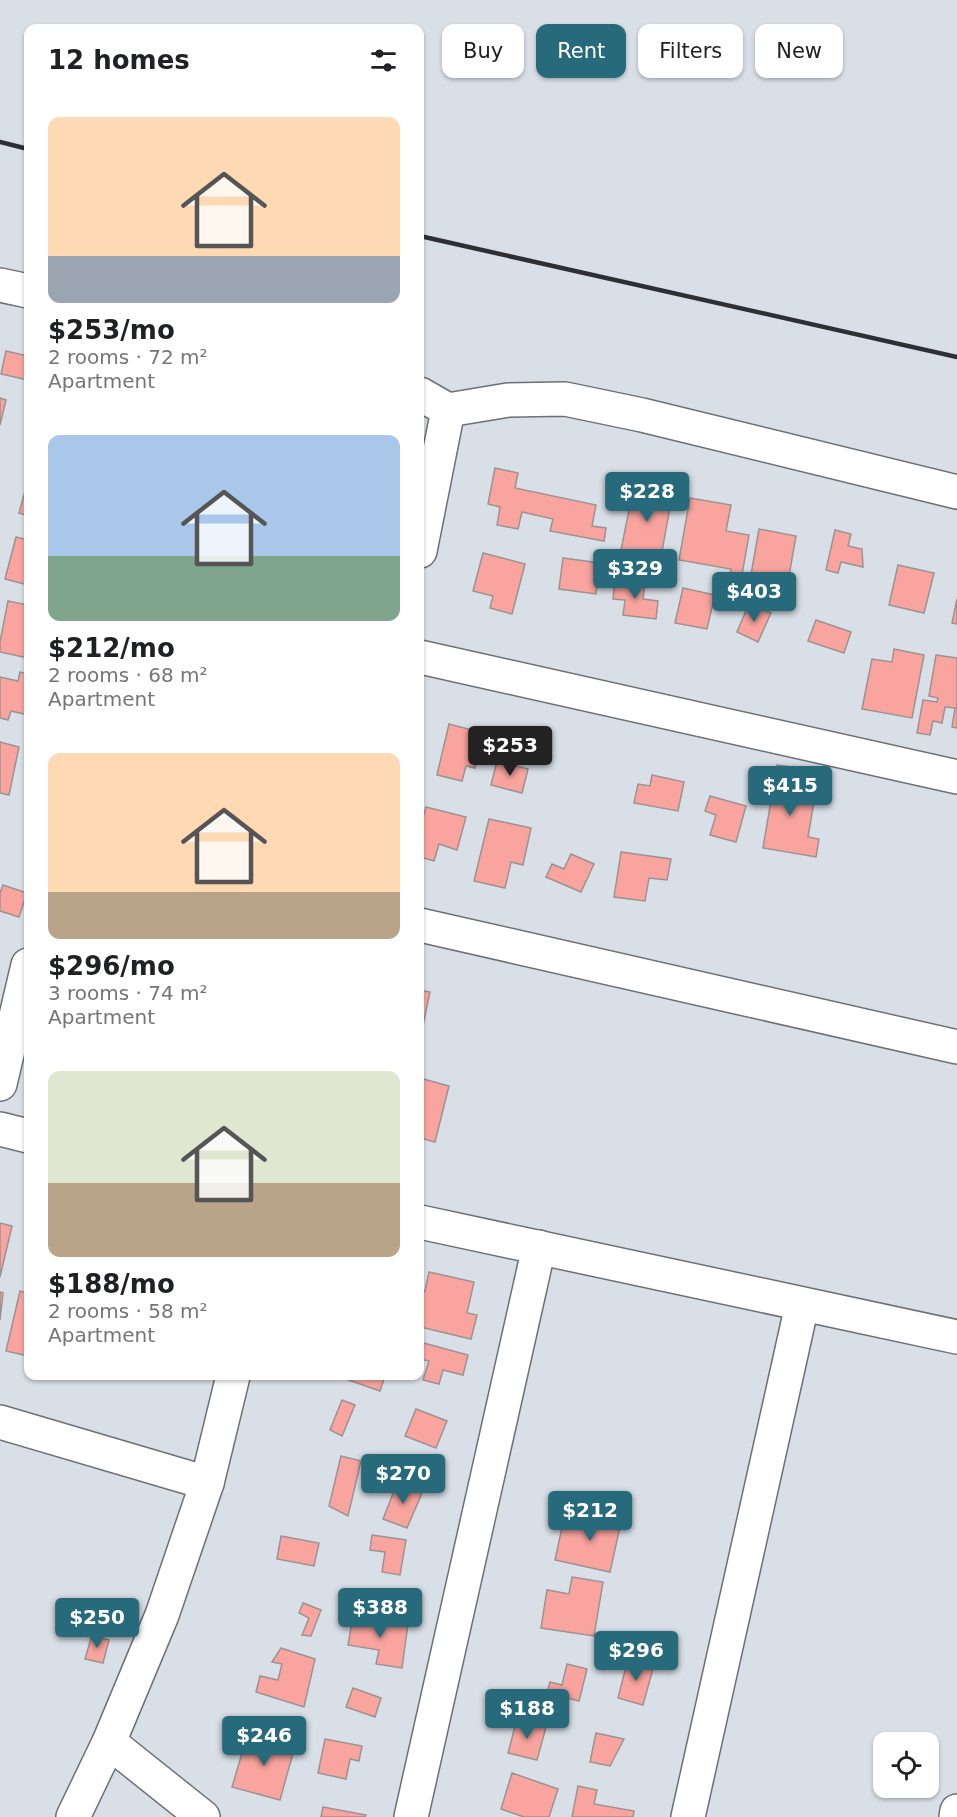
<!DOCTYPE html>
<meta charset="utf-8">
<style>
body{margin:0;font-family:"DejaVu Sans",sans-serif;background:#f6f6f6;color:#202124;height:100vh;display:flex;flex-direction:column;font-size:22px;white-space:nowrap}
*{box-sizing:border-box;margin:0}
p{font-size:20px;color:#757577}
.icon{flex:none;width:33px;height:33px;fill:none;stroke:currentColor;stroke-width:2;stroke-linecap:round;stroke-linejoin:round}
.map{position:relative;flex:1;overflow:hidden}
.sheet{position:absolute;left:24px;top:24px;width:400px;height:1356px;display:flex;flex-direction:column;background:#fff;border-radius:12px;box-shadow:0 2px 4px #0004}
.sheet>*{flex:none}
.banner{position:absolute;left:442px;top:24px;width:424px;height:54px;display:flex;gap:12px}
.controls{position:absolute;left:873px;top:1732px;display:grid;gap:12px}
.controls a{display:grid;place-items:center;width:66px;height:66px;border-radius:12px;background:#fff;box-shadow:0 2px 4px #0004;font-size:30px}
.price{position:absolute;translate:-50% -51px;padding:0 14px;border-radius:6px;background:#266a7b;color:#fff;font-size:20px;line-height:39px;filter:drop-shadow(0 2px 3px #0008)}
.price::after{content:'';position:absolute;left:50%;top:36px;width:18px;height:14px;margin-left:-9px;background:inherit;clip-path:polygon(0 0,100% 0,50% 100%)}
.price.current{background:#222;color:#fff}
ul{padding:0;list-style:none}
li{display:grid;align-content:center;gap:12px;height:318px;padding:0 24px}
li span{display:grid;place-items:center;height:186px;border-radius:12px;color:#555}
li>.icon{margin-inline-start:auto}
span .icon{width:108px;height:108px;fill:#fffc;stroke-width:1}
li b{font-size:26px}
h2{display:flex;justify-content:space-between;align-items:center;height:72px;padding:0 24px;font-size:26px}
.chip{padding:0 21px;border-radius:12px;background:#fff;box-shadow:0 2px 4px #0004;font-size:21px;line-height:54px}
.chip.current{background:#266a7b;color:#fff}
.map>svg:first-child{display:block}
</style>
<div class="map">
<svg width="957" height="1817" viewBox="0 0 957 1817">
<rect width="100%" height="100%" fill="#d9dfe6"/>
<g fill="#f9a49f" stroke="#9c9292" stroke-width="1.5">
<path d="M6,351L28,356V380L1,374Z"/>
<path d="M0,398L6,400L0,425Z"/>
<path d="M495,468L518,473L515,488L596,505L592,526L606,528L604,541L550,531L553,519L522,512L518,529L497,525L500,507L488,504Z"/>
<path d="M27,484L28,485V516L19,513Z"/>
<path d="M633,490L672,496L661,557L621,550Z"/>
<path d="M690,498L731,505L726,531L749,535L740,586L728,584L731,569L679,560Z"/>
<path d="M759,529L796,536L786,593L749,586Z"/>
<path d="M835,530L851,534L848,546L862,549L863,567L841,562L838,573L826,570Z"/>
<path d="M16,537L28,540V585L5,579Z"/>
<path d="M483,553L525,564L512,614L490,608L493,596L473,591Z"/>
<path d="M563,558L600,563L596,594L559,589Z"/>
<path d="M898,565L934,573L924,613L889,605Z"/>
<path d="M615,580L645,584L643,599L658,601L656,619L623,615L625,600L613,599Z"/>
<path d="M683,588L715,595L707,629L675,623Z"/>
<path d="M957,599V624L952,623Z"/>
<path d="M8,601L28,605V658L0,652V642Z"/>
<path d="M749,604L771,613L758,642L737,632Z"/>
<path d="M816,620L851,632L844,653L808,641Z"/>
<path d="M894,649L924,655L912,718L862,709L872,659L892,662Z"/>
<path d="M936,655L957,658V728L952,727L955,708L945,707L942,723L933,721L930,735L917,733L923,700L937,702L938,698L929,696Z"/>
<path d="M20,672L28,674V715L11,711L8,720L0,718V677L18,681Z"/>
<path d="M449,724L472,730L469,744L480,746L475,768L466,766L462,781L437,775Z"/>
<path d="M0,742L19,747L9,795L0,793Z"/>
<path d="M497,761L528,769L522,793L491,785Z"/>
<path d="M777,765L797,768L793,793L815,796L808,837L819,839L816,857L763,848Z"/>
<path d="M652,775L684,782L678,811L634,803L638,784L650,786Z"/>
<path d="M710,796L746,806L736,842L710,835L716,815L705,811Z"/>
<path d="M426,807L466,817L457,850L439,844L434,861L420,857V829Z"/>
<path d="M489,819L531,828L523,865L511,862L505,888L474,881Z"/>
<path d="M621,852L671,859L667,880L649,878L645,901L614,897Z"/>
<path d="M571,854L594,864L581,892L546,877L552,864L564,869Z"/>
<path d="M3,885L27,893L19,917L0,911V893Z"/>
<path d="M420,990L430,992L420,1040Z"/>
<path d="M420,1078L449,1086L435,1142L420,1138Z"/>
<path d="M0,1223L12,1226L0,1277Z"/>
<path d="M429,1272L474,1282L467,1313L477,1315L471,1339L420,1327V1290L425,1291Z"/>
<path d="M20,1291L28,1293V1356L6,1351Z"/>
<path d="M0,1292L3,1293L0,1320Z"/>
<path d="M420,1342L468,1355L463,1375L443,1370L439,1384L423,1380L429,1361L420,1359Z"/>
<path d="M344,1376H385L380,1391L343,1378Z"/>
<path d="M342,1400L355,1405L342,1436L330,1430Z"/>
<path d="M416,1409L447,1421L436,1448L405,1436Z"/>
<path d="M341,1456L361,1461L348,1516L329,1506Z"/>
<path d="M398,1481L423,1491L407,1528L383,1519Z"/>
<path d="M587,1511L622,1518L610,1572L555,1560L563,1523L584,1528Z"/>
<path d="M372,1535L406,1540L400,1575L382,1572L385,1552L370,1550Z"/>
<path d="M281,1536L319,1543L314,1566L277,1559Z"/>
<path d="M572,1577L603,1582L594,1636L541,1628L547,1590L569,1594Z"/>
<path d="M303,1603L321,1610L311,1636L302,1635L309,1618L299,1613Z"/>
<path d="M353,1616L408,1624L402,1668L376,1664L379,1650L348,1645Z"/>
<path d="M92,1635L109,1640L103,1663L85,1659Z"/>
<path d="M281,1648L315,1659L304,1707L256,1692L260,1676L278,1680L282,1664L272,1662Z"/>
<path d="M628,1659L654,1665L643,1705L618,1698Z"/>
<path d="M567,1664L587,1669L579,1701L547,1693L550,1682L562,1685Z"/>
<path d="M353,1688L381,1698L375,1717L346,1707Z"/>
<path d="M517,1719L546,1727L537,1760L508,1753Z"/>
<path d="M248,1733L295,1746L280,1800L232,1787Z"/>
<path d="M596,1733L624,1739L610,1766L590,1762Z"/>
<path d="M325,1739L362,1746L359,1761L350,1759L346,1779L318,1773Z"/>
<path d="M512,1773L558,1789L549,1817H524L501,1809Z"/>
<path d="M578,1786L597,1790L594,1804L634,1811L633,1817H572Z"/>
<path d="M323,1807L366,1815L365,1817H321Z"/>
</g>
<g fill="none" stroke-linecap="round" stroke-linejoin="round">
<g stroke="#6b7076" stroke-width="36">
<g id="street">
<path d="M0,285L28,291"/>
<path d="M420,394L448,410L508,400L565,399L642,415L957,492"/>
<path d="M420,551L448,410"/>
<path d="M420,657L957,777"/>
<path d="M420,925L957,1047"/>
<path d="M0,1084L28,965"/>
<path d="M0,1129L28,1136"/>
<path d="M420,1222L957,1337"/>
<path d="M0,1422L207,1483"/>
<path d="M109,1742L203,1817"/>
<path d="M73,1817L109,1742L162,1615L207,1483L233,1376"/>
<path d="M411,1817L539,1247"/>
<path d="M688,1817L802,1305"/>
<path d="M956,1817L957,1811"/>
</g>
</g>
<use href="#street" stroke="#fff" stroke-width="33"/>
<g stroke="#2d2f33" stroke-width="4.5">
<path d="M0,142L28,149"/>
<path d="M420,236L957,357"/>
</g>
</g>
</svg>
<div class="controls">
<a><svg class="icon" aria-label="locate" viewBox="0 0 24 24"><circle cx="12" cy="12" r="6"/><path d="M12 2v4M12 18v4M2 12h4M18 12h4"/></svg></a>
</div>
<b class="price" style="left:647px;top:523px">$228</b>
<b class="price" style="left:635px;top:600px">$329</b>
<b class="price" style="left:754px;top:623px">$403</b>
<b class="price current" style="left:510px;top:777px">$253</b>
<b class="price" style="left:790px;top:817px">$415</b>
<b class="price" style="left:403px;top:1505px">$270</b>
<b class="price" style="left:590px;top:1542px">$212</b>
<b class="price" style="left:380px;top:1639px">$388</b>
<b class="price" style="left:97px;top:1649px">$250</b>
<b class="price" style="left:636px;top:1682px">$296</b>
<b class="price" style="left:527px;top:1740px">$188</b>
<b class="price" style="left:264px;top:1767px">$246</b>
<div class="banner">
<a class="chip">Buy</a>
<a class="chip current">Rent</a>
<a class="chip">Filters</a>
<a class="chip">New</a>
</div>
<section class="sheet">
<h2>12 homes<svg class="icon" aria-label="filters" viewBox="0 0 24 24"><path d="M4 7h16M4 17h16"/><circle cx="9" cy="7" r="2"/><circle cx="15" cy="17" r="2"/></svg></h2>
<ul>
<li><span style="background:linear-gradient(#ffd9b3 75%,#9aa5b1 0)"><svg class="icon" aria-label="home" viewBox="0 0 24 24"><path d="M3 11l9-7 9 7M6 9v11h12V9"/></svg></span><div><b>$253/mo</b><p>2 rooms · 72 m²</p><p>Apartment</p></div></li>
<li><span style="background:linear-gradient(#a9c7e8 65%,#7fa58c 0)"><svg class="icon" aria-label="home" viewBox="0 0 24 24"><path d="M3 11l9-7 9 7M6 9v11h12V9"/></svg></span><div><b>$212/mo</b><p>2 rooms · 68 m²</p><p>Apartment</p></div></li>
<li><span style="background:linear-gradient(#ffd9b3 75%,#b9a48a 0)"><svg class="icon" aria-label="home" viewBox="0 0 24 24"><path d="M3 11l9-7 9 7M6 9v11h12V9"/></svg></span><div><b>$296/mo</b><p>3 rooms · 74 m²</p><p>Apartment</p></div></li>
<li><span style="background:linear-gradient(#dfe7d0 60%,#b9a48a 0)"><svg class="icon" aria-label="home" viewBox="0 0 24 24"><path d="M3 11l9-7 9 7M6 9v11h12V9"/></svg></span><div><b>$188/mo</b><p>2 rooms · 58 m²</p><p>Apartment</p></div></li>
</ul>
</section>
</div>
